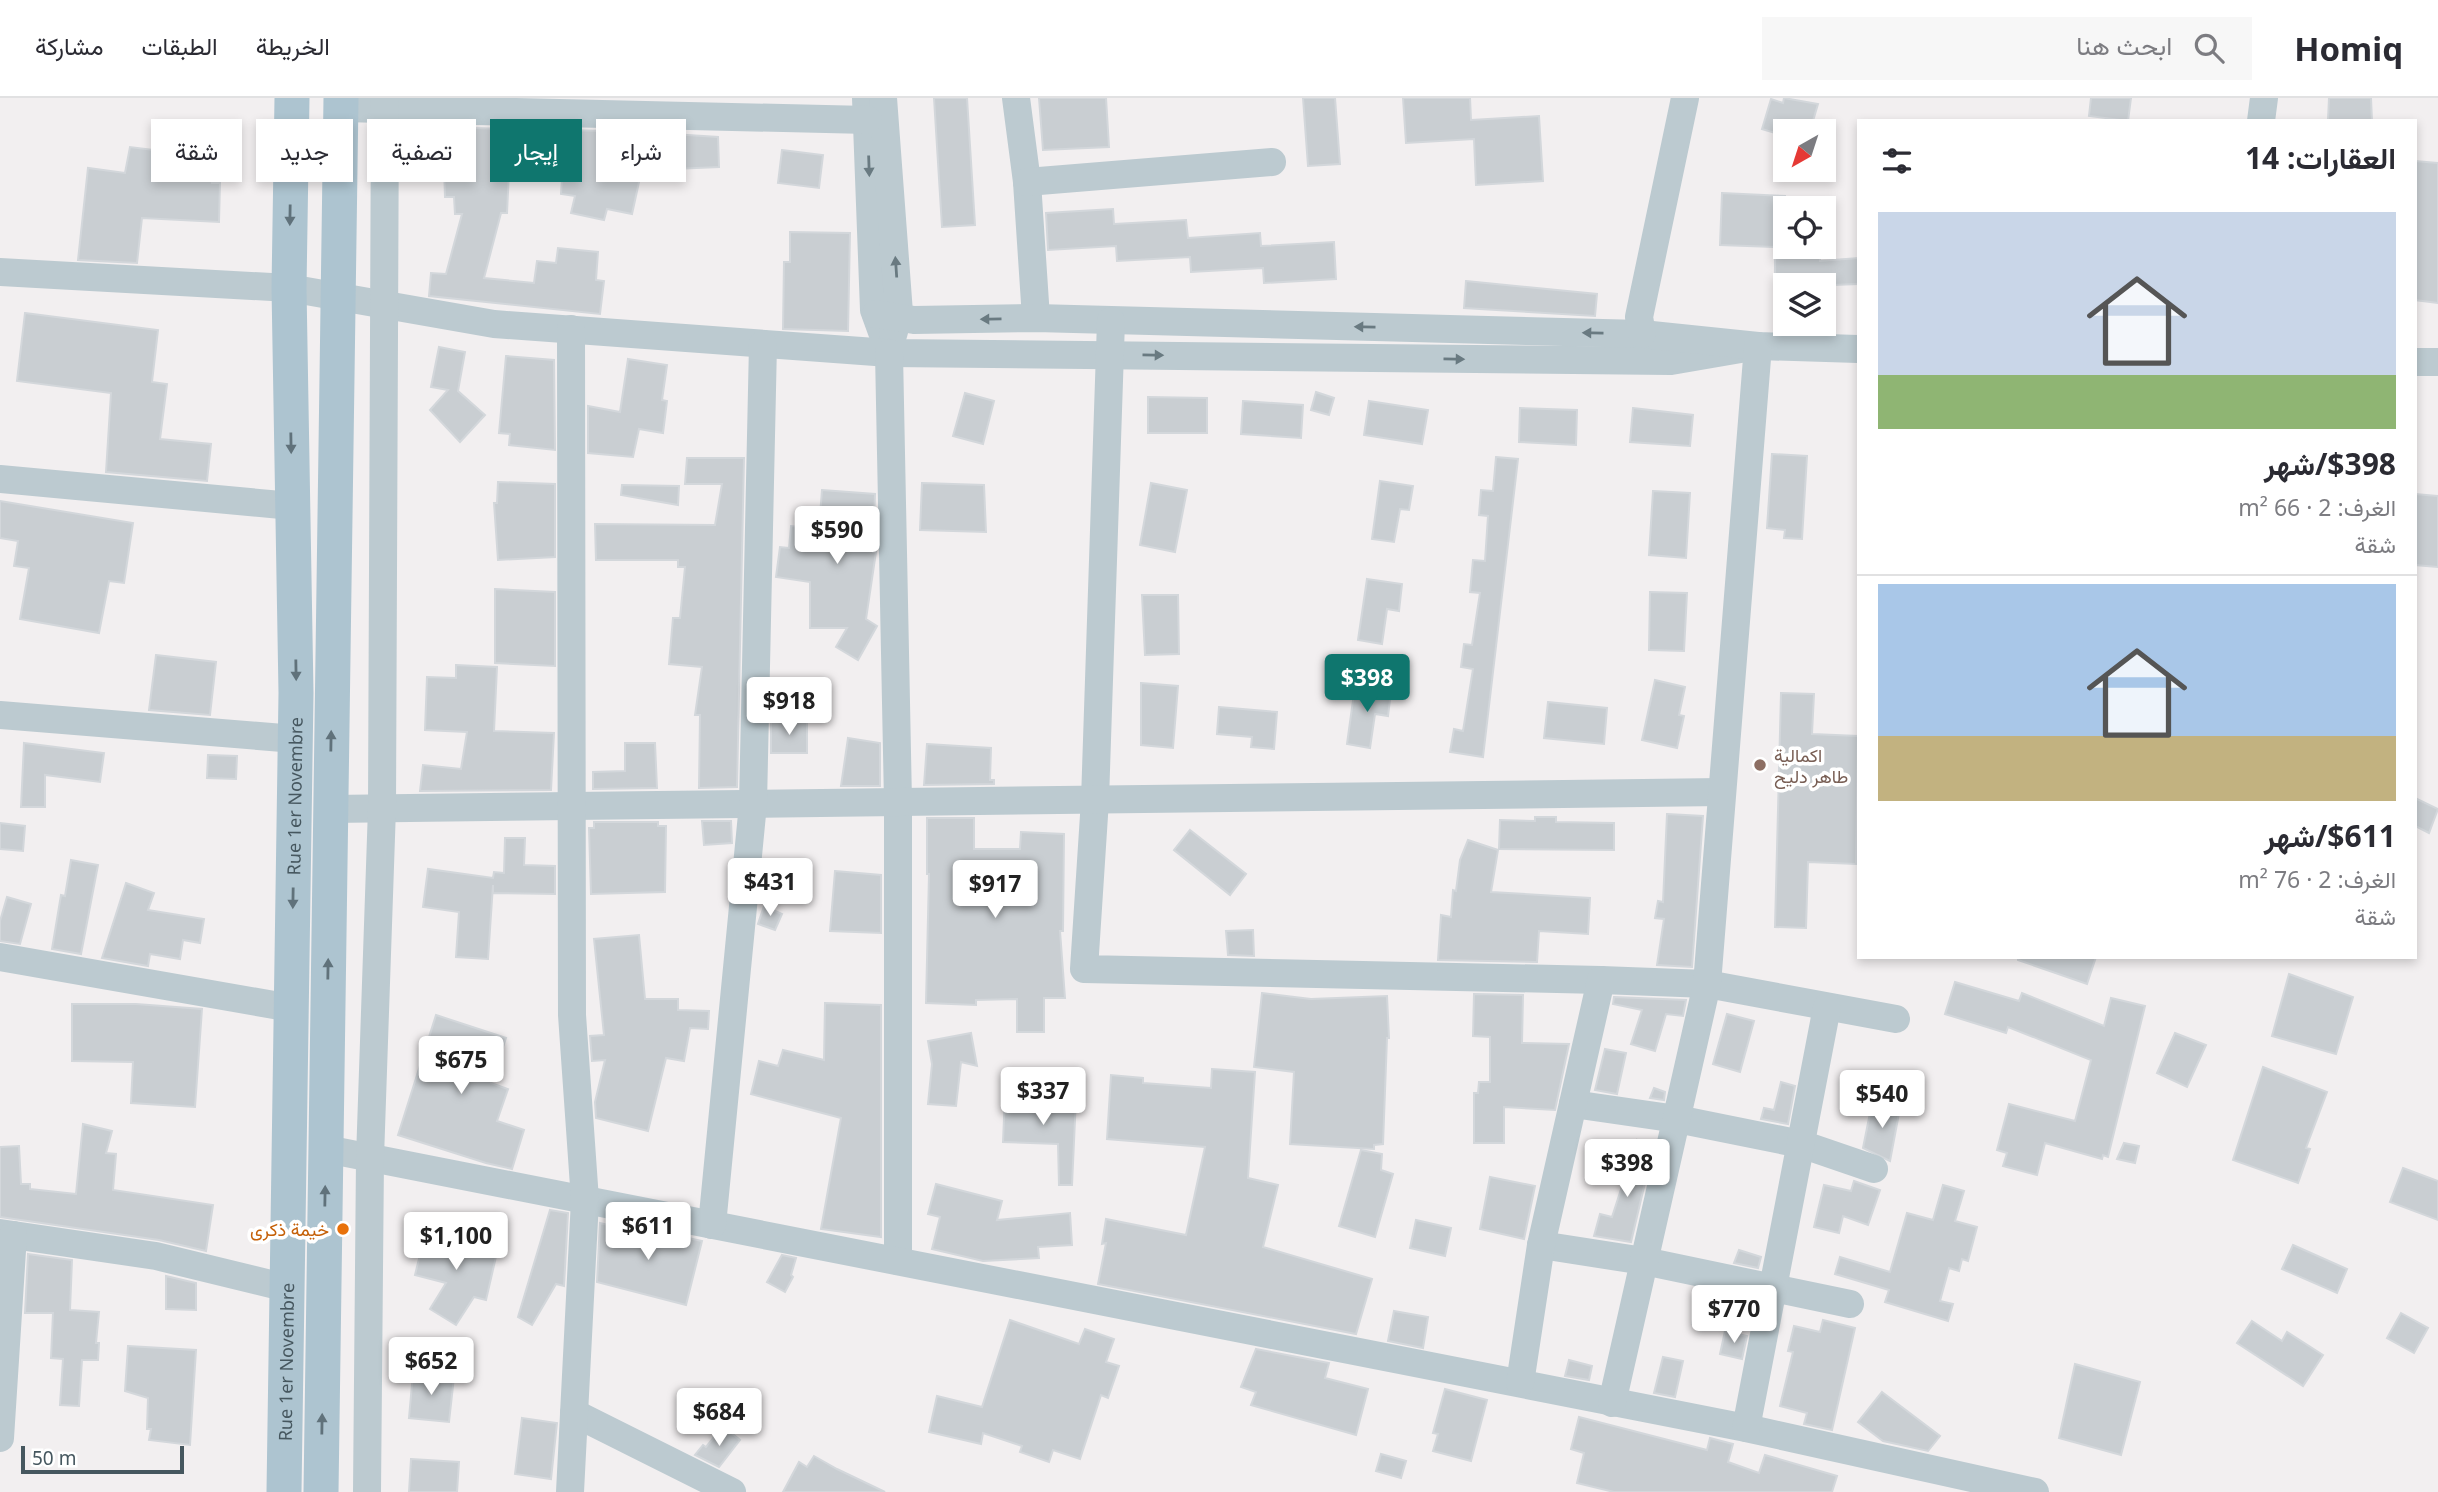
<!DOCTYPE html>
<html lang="ar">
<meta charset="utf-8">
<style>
body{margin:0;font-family:"Noto Sans",Vazirmatn,sans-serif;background:#f7f7f7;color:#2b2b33;direction:rtl;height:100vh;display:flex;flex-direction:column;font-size:26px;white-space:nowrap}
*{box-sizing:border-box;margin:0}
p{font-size:23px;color:#7c7c81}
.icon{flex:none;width:38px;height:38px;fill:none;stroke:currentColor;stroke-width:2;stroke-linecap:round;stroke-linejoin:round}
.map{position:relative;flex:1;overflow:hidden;direction:ltr}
.side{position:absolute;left:1857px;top:21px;width:560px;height:840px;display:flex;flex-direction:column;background:#fff;border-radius:0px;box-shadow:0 4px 10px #0003;direction:rtl}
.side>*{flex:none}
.banner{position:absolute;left:21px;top:21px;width:665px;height:63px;direction:rtl;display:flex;gap:14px}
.needle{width:46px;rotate:219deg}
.buttons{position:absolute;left:1773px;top:21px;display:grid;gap:14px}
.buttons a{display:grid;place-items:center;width:63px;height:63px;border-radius:0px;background:#fff;box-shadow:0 4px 10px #0003;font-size:35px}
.scale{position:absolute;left:21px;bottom:18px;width:163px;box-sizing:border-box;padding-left:7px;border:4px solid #46575f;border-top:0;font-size:19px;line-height:24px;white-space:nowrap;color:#46575f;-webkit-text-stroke:5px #fff;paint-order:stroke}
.price{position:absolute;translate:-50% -60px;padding:0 16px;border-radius:7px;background:#fff;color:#222;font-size:23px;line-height:46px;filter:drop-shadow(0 2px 4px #0008)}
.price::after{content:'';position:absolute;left:50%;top:42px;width:21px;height:16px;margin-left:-10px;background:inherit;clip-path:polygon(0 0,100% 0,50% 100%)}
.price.on{background:#0f766e;color:#fff}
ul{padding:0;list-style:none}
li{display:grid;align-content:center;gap:14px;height:371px;padding:0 21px}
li+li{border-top:2px solid #e1e1e2}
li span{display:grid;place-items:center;height:217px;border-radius:0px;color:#555}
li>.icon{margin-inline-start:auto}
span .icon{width:126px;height:126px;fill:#fffc;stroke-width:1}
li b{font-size:30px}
h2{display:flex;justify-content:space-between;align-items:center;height:84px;padding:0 21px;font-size:30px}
.tag{padding:0 24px;border-radius:0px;background:#fff;box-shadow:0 4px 10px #0003;font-size:24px;line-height:63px}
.tag.on{background:#0f766e;color:#fff}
header{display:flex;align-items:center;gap:42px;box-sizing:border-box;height:98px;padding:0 35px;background:#fff;border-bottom:2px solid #e1e1e2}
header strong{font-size:33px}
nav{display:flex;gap:38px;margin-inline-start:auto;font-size:24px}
.search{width:490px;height:63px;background:#f7f7f7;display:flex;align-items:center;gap:18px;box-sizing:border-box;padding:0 24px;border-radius:0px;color:#7c7c81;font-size:26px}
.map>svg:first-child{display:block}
</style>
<header>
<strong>Homiq</strong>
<div class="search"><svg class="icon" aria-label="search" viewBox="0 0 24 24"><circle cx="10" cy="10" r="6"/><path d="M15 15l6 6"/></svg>ابحث هنا</div>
<nav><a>الخريطة</a><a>الطبقات</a><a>مشاركة</a></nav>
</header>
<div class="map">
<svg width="2438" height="1394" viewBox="0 0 2438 1394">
<rect width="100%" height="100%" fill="#f2eff0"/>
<g fill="#c9ced2" stroke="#d3d7db" stroke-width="2">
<path d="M934,0H967L975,127L942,129Z"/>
<path d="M1039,0H1106L1109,49L1043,52Z"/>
<path d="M1303,0H1335L1340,66L1308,68Z"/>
<path d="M1403,0H1470L1471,22L1539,18L1543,83L1476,87L1474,41L1406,45Z"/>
<path d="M1784,0L1818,6L1810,33H1785V38L1762,31L1771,1L1783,5Z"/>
<path d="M2091,0H2131L2128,23L2089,18Z"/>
<path d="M2329,0H2371L2372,23L2328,22Z"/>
<path d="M434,29L511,31L507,115H501L484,180L534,185L537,163L556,165L558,150L598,154L596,182L604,183L600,216L429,198L431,175L446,176L462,116H455L454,99H445L444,70L430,68Z"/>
<path d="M565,32L650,34L632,116L607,111L604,122L571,115L575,98L561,96Z"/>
<path d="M672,36L718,39L719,69L674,71Z"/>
<path d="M195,47L215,49L212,85H220L219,124L142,120L137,165L78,162L88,70L125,75L130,49L194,57Z"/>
<path d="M782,52L823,57L819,90L778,85Z"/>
<path d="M2415,63L2438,65V205L2415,202Z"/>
<path d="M1722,95L1785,98V149H1820V163L1858,160V186L1833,187L1832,182H1800V187H1775V149L1720,147Z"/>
<path d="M1113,111L1114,126L1186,122L1188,140L1260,135L1261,148L1334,144L1336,181L1264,185L1263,170L1191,174L1190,159L1117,163L1116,148L1048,152L1046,115Z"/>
<path d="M790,134L850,135L848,233L783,231L784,164H790Z"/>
<path d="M1466,183L1597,196L1595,218L1464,210Z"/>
<path d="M25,215L158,232L152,284L167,286L160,341L211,346L207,383L106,374L111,295L17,283Z"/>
<path d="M439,249L465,254L458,293L485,317L460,344L430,312L448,292L431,289Z"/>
<path d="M506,258L554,262L555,352L509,347L510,336L499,335Z"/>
<path d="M628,261L667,267L662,302L667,303L663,335L639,331L633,359L588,355V308L620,314Z"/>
<path d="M1316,294L1334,300L1329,317L1311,312Z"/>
<path d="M965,295L994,303L983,346L953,338Z"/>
<path d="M1148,299L1207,300V335H1148Z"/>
<path d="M1243,303L1303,307L1301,340L1241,336Z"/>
<path d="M1369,303L1428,312L1422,346L1364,337Z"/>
<path d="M1520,310L1577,312L1576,347L1519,344Z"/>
<path d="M1633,310L1693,317L1690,348L1630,344Z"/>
<path d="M1772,356L1807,358L1802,441L1784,440L1785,432L1767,430Z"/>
<path d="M1496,359L1518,361L1483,659L1450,654L1454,631L1463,633L1473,571L1461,569L1464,546L1472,547L1480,495L1470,494L1473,462L1485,463L1488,418L1479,417L1481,392L1493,393Z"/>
<path d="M687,360H744L737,689L699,690L700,617H695L702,569L669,566L673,520H680L685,469H678V462H596L595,426L715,427L722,386H685Z"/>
<path d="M1380,383L1413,388L1409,412L1400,411L1394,444L1372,441Z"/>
<path d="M498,384L555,386V459L498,462L494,405H497Z"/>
<path d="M922,385L984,387L986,434L920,432Z"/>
<path d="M1151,385L1187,392L1175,454L1140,447Z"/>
<path d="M622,387L679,388L678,407L621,397Z"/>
<path d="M822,392L875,396L873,454H876L866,521L877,528L858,562L836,549L847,530H810V484L776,479L780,449L789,450L791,428L819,431Z"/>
<path d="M1653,393L1690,395L1686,460L1649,457Z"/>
<path d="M2415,396L2438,398V469L2415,467Z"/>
<path d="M0,403L133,425L124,485L109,483L99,535L20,521L29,470L14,468L18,443L0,440Z"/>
<path d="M1367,481L1402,486L1399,513L1387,511L1382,546L1358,542Z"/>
<path d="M495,491L555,494V568L495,565Z"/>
<path d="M1650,494L1687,495L1684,553L1649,552Z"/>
<path d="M1142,497H1178L1179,556L1145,557Z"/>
<path d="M156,557L216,564L210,617L149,612Z"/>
<path d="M456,567L497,569L494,633L554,635L551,692L420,693L423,667L461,671L467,634L425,632L427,579L456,580Z"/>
<path d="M1655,582L1685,589L1679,617L1684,618L1677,650L1642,642Z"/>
<path d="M1141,585L1178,588L1173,650L1141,647Z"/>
<path d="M1355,588L1391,593L1388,618L1375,616L1370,650L1347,646Z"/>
<path d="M1781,595L1814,596L1812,636L1858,638L1856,766L1808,764L1806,830L1775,829Z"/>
<path d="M1548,604L1607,610L1604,646L1544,640Z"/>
<path d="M1219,609L1277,614L1274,651L1251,649L1252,639L1217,636Z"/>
<rect x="771" y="623" width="36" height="32"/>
<path d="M848,640L880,645V688H841Z"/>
<path d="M24,645L104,655L100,684L45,677V709H21Z"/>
<path d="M625,645H655L657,690L593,691V674L625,673Z"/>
<path d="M927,646L991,650L990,682H994V686L924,687Z"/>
<path d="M208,657L237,658L236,681L207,680Z"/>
<path d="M2415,700L2438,711L2429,735L2415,728Z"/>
<path d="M1667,716L1703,718L1692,869L1657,867L1664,821L1655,820L1658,803L1663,804Z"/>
<path d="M1535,719H1556V724L1614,725V752L1499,751L1500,722L1535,723Z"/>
<path d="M927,720H974V751H1020L1021,734L1064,736L1063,833H1060L1065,900H1044V934H1017V901L976,902V907L926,905L929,776H927Z"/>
<path d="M702,723H731L732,745L704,747Z"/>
<path d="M594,724H658V728H666L665,794L591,796L589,730H594Z"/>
<path d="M0,725L25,728L23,753L0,751Z"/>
<path d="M1190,732L1246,776L1230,797L1174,752Z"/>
<path d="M505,740H525L524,767L555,768V796L493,795V787L488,861L456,859L459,814L423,809L428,771L493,780L494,774L504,775Z"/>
<path d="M1468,742L1498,752L1491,794L1590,800L1588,836L1539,833L1537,864L1438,862L1441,817L1451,819L1453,792L1456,793L1460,762Z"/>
<path d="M71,762L98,767L81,856L52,851L61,797L65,798Z"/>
<path d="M835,773L881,777V835L830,833Z"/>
<path d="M126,785L154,795L148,812L204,821L200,845L183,842L180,861L150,856L148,868L102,860Z"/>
<path d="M7,799L31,806L20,846L0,843V823Z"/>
<path d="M764,808L782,816L775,832L758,826Z"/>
<path d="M1253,832L1254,858L1228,857L1226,833Z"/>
<path d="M639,837L645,901H678V912L709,913L708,931L690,930L684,963L666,960L648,1033L596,1020L595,1004L605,962L592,963L590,938L604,937L594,841Z"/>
<path d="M2018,859H2096L2087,886L2018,862Z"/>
<path d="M2289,876L2353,899L2336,956L2272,938Z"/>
<path d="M1955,884L2019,903L2022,895L2104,928L2111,900L2145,908L2108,1059L2103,1057L2102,1061L2045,1045L2037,1077L2003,1068L2007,1055L1997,1052L2009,1006L2075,1023L2091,962L2008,929L2006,935L1945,916Z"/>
<path d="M1262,895L1311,901L1387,898L1389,940H1387L1383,1046L1374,1047V1051L1290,1046L1294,974L1254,969Z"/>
<path d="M1474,896L1523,897L1522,945L1569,946L1555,1012L1504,1009V1045H1474V995H1478L1479,984H1490V939L1473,938Z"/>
<path d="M1614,899L1686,902L1683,918L1666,916L1655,953L1631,946L1642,912L1613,906Z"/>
<path d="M825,905L881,907V1139L821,1131L841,1020L751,996L759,963L778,968L783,952L824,962Z"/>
<path d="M72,906H136L202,911L195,1009L131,1005L133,964L72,963Z"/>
<path d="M1727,916L1754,923L1740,974L1713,966Z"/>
<path d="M436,917L506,940L491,985L508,991L497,1023L524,1032L512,1071L486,1065L398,1037Z"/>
<path d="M971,935L977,968L961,964L956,1008L928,1006L932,966L928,943Z"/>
<path d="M2175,935L2206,947L2187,989L2157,975Z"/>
<path d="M1605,951L1626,955L1617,996L1595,992Z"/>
<path d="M2263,969L2327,994L2306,1050L2310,1051L2298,1085L2233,1062Z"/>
<path d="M1212,971L1255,974L1248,1080L1278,1087L1263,1149L1372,1181L1356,1236L1098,1186L1106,1145L1102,1146L1106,1121L1186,1137L1205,1049L1107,1041L1111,977L1143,980V985L1211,990Z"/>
<path d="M1781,984L1795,988L1788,1026L1761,1021L1764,1010L1774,1012Z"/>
<path d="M1654,990L1665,994L1664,1002L1650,1000Z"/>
<path d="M1005,997L1076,1000L1072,1087H1059L1058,1046L1003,1044Z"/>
<path d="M1872,1005L1900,1010L1890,1063L1863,1050Z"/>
<path d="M83,1026L112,1033L106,1055L116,1056L113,1092L213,1107L206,1153L159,1142L0,1119V1049L19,1048L21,1086H30V1091L76,1096Z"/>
<path d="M1637,1042L1652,1055L1631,1144L1594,1138L1600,1116L1612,1119Z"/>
<path d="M2124,1045L2139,1048L2135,1065L2117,1061Z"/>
<path d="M1361,1052L1382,1056L1381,1072L1393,1076L1375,1139L1339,1128Z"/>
<path d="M2403,1070L2438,1083V1122L2390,1104Z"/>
<path d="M1490,1079L1535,1088L1524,1141L1480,1131Z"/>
<path d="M1854,1083L1880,1092L1868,1127L1843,1118L1839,1135L1814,1129L1824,1087L1851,1093Z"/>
<path d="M936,1086L1002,1103L997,1122L1070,1115L1072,1147L1038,1149L1039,1160L983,1163L932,1151L940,1119L928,1116Z"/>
<path d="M1943,1087L1964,1093L1955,1123L1977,1129L1968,1163L1962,1161L1959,1173L1949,1170L1940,1203L1953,1206L1948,1223L1885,1204L1889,1192L1835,1176L1840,1159L1890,1174L1907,1115L1933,1122Z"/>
<path d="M550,1112L568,1115L564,1188L556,1186L532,1227L518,1219Z"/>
<path d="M1416,1122L1451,1130L1445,1158L1410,1150Z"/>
<path d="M600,1125L645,1136L647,1131L702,1143L686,1207L597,1184Z"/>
<path d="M426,1132L498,1150L486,1202L474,1199L456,1227L430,1211L446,1185L415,1177Z"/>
<path d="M2293,1147L2347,1171L2337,1195L2282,1171Z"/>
<path d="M1739,1152L1761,1159L1758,1170L1734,1165Z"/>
<path d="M28,1156L72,1162L70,1212L99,1214L96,1245H99L98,1262H82L79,1308L60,1307L63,1261L51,1260L53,1215H25Z"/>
<path d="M782,1157L796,1160L791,1177L793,1179L785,1194L767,1184Z"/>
<path d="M166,1178L196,1185V1212L166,1211Z"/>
<path d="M1698,1199L1719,1204L1715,1230L1692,1226Z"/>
<path d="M1394,1213L1428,1219L1423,1250L1388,1243Z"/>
<path d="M2401,1215L2428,1230L2414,1255L2387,1240Z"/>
<path d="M1010,1222L1079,1246L1085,1231L1114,1241L1106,1264L1119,1268L1108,1300L1101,1297L1080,1361L1053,1352L1049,1364L1020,1354L1022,1348L983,1335L981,1346L929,1334L937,1298L982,1309Z"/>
<path d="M1823,1222L1855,1230L1832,1332L1804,1326L1807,1315L1780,1308L1793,1254L1788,1253L1794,1228L1820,1234Z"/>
<path d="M2252,1223L2282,1243L2287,1234L2323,1257L2303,1288L2237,1245Z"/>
<path d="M1725,1233L1747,1238L1742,1261L1720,1256Z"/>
<path d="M128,1248L196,1252L190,1347L149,1342L151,1331H147L148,1300L125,1293Z"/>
<path d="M1256,1251L1329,1265L1325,1280L1368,1291L1356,1337L1251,1307L1256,1294L1241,1289Z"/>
<path d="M1663,1259L1683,1263L1675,1299L1654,1295Z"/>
<path d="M1569,1262L1592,1268L1589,1282L1565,1278Z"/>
<path d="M2075,1266L2140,1284L2121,1357L2059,1340Z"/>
<path d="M413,1275L454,1279L449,1324L409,1320Z"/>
<path d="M1445,1291L1487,1302L1471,1363L1433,1353L1438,1336L1433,1335Z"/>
<path d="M1882,1294L1940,1338L1928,1353L1883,1343L1858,1324Z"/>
<path d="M1579,1319L1707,1352L1710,1340L1733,1346L1728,1364L1759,1375L1765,1357L1837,1378L1832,1394H1614L1577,1385L1584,1355L1571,1351Z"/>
<path d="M522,1320L557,1325L551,1381L515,1376Z"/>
<path d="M723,1328L740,1342L719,1369L695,1357L703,1347L706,1349Z"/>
<path d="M1381,1356L1406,1363L1401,1380L1376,1373Z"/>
<path d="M814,1358L837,1371L885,1394H783L799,1364L807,1369Z"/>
<path d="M411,1361L459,1364L457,1394H409Z"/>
</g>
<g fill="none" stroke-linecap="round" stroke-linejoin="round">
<g stroke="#bccad0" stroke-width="28">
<path d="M866,0L874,212L882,234"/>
<path d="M883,0L899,215L893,237"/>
<path d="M1016,0L1027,84L1036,220"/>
<path d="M340,10L868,22"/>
<path d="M2261,23L2264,0"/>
<path d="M1027,84L1272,64"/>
<path d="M0,174L289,190L494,226L889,255L1671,263L1758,248"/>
<path d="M876,216L914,222L1036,220L1642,236L1758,248L1858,251"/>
<path d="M1111,223L1095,702L1084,871L1601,882"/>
<path d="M1642,236L1639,219L1685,0"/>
<path d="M889,255L898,704V1163"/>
<path d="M2415,264H2438"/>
<path d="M0,381L292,408"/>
<path d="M0,617L295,641"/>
<path d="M330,711L1722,694"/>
<path d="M0,859L291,910"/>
<path d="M1573,1006L1677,1021L1801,1046L1874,1071"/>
<path d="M326,1051L1746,1330L2035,1394"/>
<path d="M712,1127L753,706L763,246"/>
<path d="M0,1135L156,1158L287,1190"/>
<path d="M1541,1147L1644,1163L1850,1206"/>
<path d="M1520,1285L1541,1147L1601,882L1707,886L1896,921"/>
<path d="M1612,1305L1707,886L1758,248"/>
<path d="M574,1315L732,1394"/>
<path d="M1746,1330L1827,909"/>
<path d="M0,1340L13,1137"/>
<path d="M367,1394L370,1060L382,710L385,0"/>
<path d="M570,1394L585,1102L572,917L571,231"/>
</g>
<g stroke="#adc4d0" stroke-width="35">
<path id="s1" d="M284,1394L296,595L289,190L292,0"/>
<path d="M321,1394L341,0"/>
</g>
</g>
<defs><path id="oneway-solid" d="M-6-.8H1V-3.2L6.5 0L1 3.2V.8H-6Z" transform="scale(1.75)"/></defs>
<g fill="#697a81">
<use href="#oneway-solid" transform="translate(869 68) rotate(88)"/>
<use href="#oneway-solid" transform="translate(896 169) rotate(-94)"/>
<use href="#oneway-solid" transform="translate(991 221) rotate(179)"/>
<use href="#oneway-solid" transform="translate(1365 229) rotate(-179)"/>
<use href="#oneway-solid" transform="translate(1593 235) rotate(-179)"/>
<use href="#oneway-solid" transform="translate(1153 257) rotate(1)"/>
<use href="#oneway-solid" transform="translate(1454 261) rotate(1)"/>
</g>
<g fill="#60727b">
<use href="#oneway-solid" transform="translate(290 117) rotate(91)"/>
<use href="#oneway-solid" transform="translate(291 345) rotate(89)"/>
<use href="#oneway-solid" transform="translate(296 572) rotate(89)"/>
<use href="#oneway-solid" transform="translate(331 643) rotate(-89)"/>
<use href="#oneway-solid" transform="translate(293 800) rotate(91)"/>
<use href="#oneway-solid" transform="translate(328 871) rotate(-89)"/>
<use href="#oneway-solid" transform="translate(325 1098) rotate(-89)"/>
<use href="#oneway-solid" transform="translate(322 1326) rotate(-89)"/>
</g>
<circle fill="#8d6e63" stroke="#fff" stroke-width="2.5" cx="1760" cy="667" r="7"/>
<circle fill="#e8710a" stroke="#fff" stroke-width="2.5" cx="343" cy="1131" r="7"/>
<g text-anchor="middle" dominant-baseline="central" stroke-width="7" stroke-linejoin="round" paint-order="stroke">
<g font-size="18" fill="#785e54" stroke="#fff" text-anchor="start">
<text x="1774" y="657">اكمالية<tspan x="1774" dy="21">طاهر دليح</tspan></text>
</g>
<g font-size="18" fill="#46575f" stroke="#fff">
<text stroke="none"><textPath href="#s1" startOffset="696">Rue 1er Novembre</textPath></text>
<text stroke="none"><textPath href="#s1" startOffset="130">Rue 1er Novembre</textPath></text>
</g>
<g font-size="18" fill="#c56008" stroke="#fff" text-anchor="end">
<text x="329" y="1131">خيمة ذكرى</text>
</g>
</g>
</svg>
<div class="buttons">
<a><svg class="needle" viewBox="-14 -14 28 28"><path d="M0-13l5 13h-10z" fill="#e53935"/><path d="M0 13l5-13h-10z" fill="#7c7c81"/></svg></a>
<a><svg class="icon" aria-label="locate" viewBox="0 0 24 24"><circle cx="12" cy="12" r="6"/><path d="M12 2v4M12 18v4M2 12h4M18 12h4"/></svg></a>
<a><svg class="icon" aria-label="layers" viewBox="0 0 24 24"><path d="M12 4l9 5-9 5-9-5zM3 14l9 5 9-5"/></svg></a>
</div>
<div class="scale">50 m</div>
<b class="price" style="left:837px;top:468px">$590</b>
<b class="price on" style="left:1367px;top:616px">$398</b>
<b class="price" style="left:789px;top:639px">$918</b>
<b class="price" style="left:770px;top:820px">$431</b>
<b class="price" style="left:995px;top:822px">$917</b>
<b class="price" style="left:461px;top:998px">$675</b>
<b class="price" style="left:1043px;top:1029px">$337</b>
<b class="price" style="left:1882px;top:1032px">$540</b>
<b class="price" style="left:1627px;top:1101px">$398</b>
<b class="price" style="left:648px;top:1164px">$611</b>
<b class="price" style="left:456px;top:1174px">$1,100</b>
<b class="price" style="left:1734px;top:1247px">$770</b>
<b class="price" style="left:431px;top:1299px">$652</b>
<b class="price" style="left:719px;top:1350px">$684</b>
<div class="banner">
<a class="tag">شراء</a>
<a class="tag on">إيجار</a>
<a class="tag">تصفية</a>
<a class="tag">جديد</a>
<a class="tag">شقة</a>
</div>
<section class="side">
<h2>العقارات: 14<svg class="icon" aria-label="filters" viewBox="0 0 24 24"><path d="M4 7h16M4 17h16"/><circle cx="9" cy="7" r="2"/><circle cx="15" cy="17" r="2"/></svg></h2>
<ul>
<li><span style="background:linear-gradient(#c9d6e8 75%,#8fb573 0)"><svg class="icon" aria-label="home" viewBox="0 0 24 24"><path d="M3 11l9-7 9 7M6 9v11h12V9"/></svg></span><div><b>$398/شهر</b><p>الغرف: 2 · 66 m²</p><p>شقة</p></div></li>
<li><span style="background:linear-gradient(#a9c7e8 70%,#c2b280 0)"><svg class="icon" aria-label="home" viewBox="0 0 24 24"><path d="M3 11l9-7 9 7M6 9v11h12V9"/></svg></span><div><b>$611/شهر</b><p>الغرف: 2 · 76 m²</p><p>شقة</p></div></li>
</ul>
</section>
</div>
